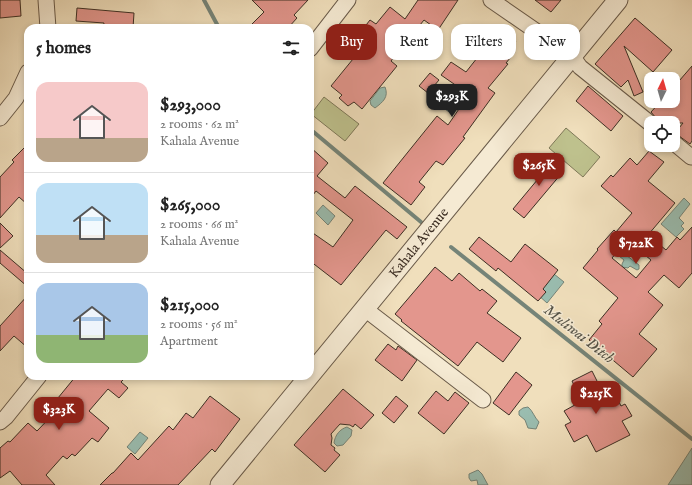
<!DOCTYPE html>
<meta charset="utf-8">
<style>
body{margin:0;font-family:"IM FELL English",serif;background:#f6f6f6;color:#222;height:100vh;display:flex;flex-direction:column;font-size:15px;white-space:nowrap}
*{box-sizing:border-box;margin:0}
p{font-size:13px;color:#767676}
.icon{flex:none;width:22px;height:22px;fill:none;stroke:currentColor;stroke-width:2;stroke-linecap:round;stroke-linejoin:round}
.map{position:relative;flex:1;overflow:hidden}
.details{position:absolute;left:24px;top:24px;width:290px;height:356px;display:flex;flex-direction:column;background:#fff;border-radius:12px;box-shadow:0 2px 6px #0003}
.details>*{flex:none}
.hud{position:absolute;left:326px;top:24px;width:306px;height:36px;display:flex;gap:8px}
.needle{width:26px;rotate:5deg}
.controls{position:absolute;left:644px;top:72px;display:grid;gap:8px}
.controls a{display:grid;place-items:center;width:36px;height:36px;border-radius:8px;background:#fff;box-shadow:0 2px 6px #0003;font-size:20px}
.price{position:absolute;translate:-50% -34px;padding:0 9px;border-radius:8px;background:#8f2418;color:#fff;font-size:13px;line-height:26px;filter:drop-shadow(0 1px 2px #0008)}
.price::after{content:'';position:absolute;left:50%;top:24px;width:12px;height:9px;margin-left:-6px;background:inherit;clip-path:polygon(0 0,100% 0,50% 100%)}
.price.selected{background:#222;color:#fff}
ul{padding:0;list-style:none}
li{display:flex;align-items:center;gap:12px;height:100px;padding:0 12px}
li+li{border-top:1px solid #e0e0e0}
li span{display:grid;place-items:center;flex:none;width:112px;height:80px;border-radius:12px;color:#555}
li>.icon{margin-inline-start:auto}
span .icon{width:48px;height:48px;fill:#fffc;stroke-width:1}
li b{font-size:17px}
h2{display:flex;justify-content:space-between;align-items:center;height:48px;padding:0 12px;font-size:17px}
.pill{padding:0 14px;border-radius:12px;background:#fff;box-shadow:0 2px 6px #0003;font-size:14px;line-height:36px}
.pill.selected{background:#8f2418;color:#fff}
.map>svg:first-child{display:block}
</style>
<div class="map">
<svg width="692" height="485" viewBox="0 0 692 485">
<rect width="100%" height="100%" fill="#f0dfbc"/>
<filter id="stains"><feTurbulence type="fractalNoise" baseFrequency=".005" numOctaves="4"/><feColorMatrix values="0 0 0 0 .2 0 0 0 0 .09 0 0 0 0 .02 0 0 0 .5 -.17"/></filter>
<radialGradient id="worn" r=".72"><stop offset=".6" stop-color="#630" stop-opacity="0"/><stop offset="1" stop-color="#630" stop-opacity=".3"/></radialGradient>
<g fill="#bec18d" stroke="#7e7858">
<path d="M324,97L359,124L345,141L311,114Z"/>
<path d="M566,128L600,157L583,177L549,148Z"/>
</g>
<g fill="#9abdb0" stroke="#758478">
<path d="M385,87C389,97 383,102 375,108L371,105L370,101L380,88Z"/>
<path d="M438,94L455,107V111L449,112L433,100V97Z"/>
<path d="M684,198L690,204L679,218L684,223L681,226L684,229L676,237L661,224Z"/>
<path d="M323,205L335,216L328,225L316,213Z"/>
<path d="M619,252H622L639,265V269L637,270L630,266L628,268L622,267V264L624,260L619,256Z"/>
<path d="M554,274L564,282L547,303L537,294Z"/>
<path d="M528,407C533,411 534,417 539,422L536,429L528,428L525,420L519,415V411L523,408Z"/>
<path d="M347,427L352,430L351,436L343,445L337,446L334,443C335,435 340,429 347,427Z"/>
<path d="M140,432L148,438L135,454L127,447Z"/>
<path d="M692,448V485H668Z"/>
<path d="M478,470L482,474L488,485H478L477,480L471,481L469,478V474Z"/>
</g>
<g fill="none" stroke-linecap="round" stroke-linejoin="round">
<g stroke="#758478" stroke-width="4">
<path d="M204,0L219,28"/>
<path d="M310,129L421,222"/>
<path d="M451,247L692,439"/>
</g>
</g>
<g fill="#e3968d" stroke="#3d2f24" fill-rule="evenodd">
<path d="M0,0H20L21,16L0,18Z"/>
<path d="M252,0H308L294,15L297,18L288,28H248L264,12Z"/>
<path d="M418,0H458L438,30L424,20L391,61L397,66L362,109L354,102L348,106L339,98L342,95L331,86L353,59L351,58L356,53L345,44L355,32L359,34L370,20L376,24L390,7L405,19Z"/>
<path d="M535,0H561L551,12Z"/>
<path d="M77,8L134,13L133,28H103L104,23L76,21Z"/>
<path d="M635,18L672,50L653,72L624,46L643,92L634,96L628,80L621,87L595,64Z"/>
<path d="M500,29L516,41L510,48L515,52L506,63L508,64L488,88L495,93L463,137L465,138L443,165L436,161L419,182L425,187L411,205L383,183L437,116L448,125L461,106L456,103L464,91L441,75L451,62L466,72Z"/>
<path d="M692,66V141L690,144L675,133L683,123H660L651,112L661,101H673V88Z"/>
<path d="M430,73L439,80L428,93L419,86Z"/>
<path d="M588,86L623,116L611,131L576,101Z"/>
<path d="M28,144V205L19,197L0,218V177L14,162L12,160Z"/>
<path d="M310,147L328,163L317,176L345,198L355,186L407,227L397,239L386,230L341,285L310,261V231L333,247L353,220L316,191L310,199Z"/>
<path d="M649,151L664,162L648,181L675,203L648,235L666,250L677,237L680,240L692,227V273L679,288L664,275L648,292L663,305L639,334L657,349L633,377L589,340L602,324L599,321L618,298L583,268L598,250L597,249L614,230L616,232L632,213L601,186L611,175L613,177L630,158L637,165ZM627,240L651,260L636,278L612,258Z"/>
<path d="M550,155L563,166L558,172L561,174L524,218L513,209L548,167L543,163Z"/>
<path d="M0,223L13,236L0,248Z"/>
<path d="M479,237L511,262L525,244L558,270L543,289L546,292L538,301L498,268L496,271L469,249Z"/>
<path d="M0,250L28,274V287L0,263Z"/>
<path d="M435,267L452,281L459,273L480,291L482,289L497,301L487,313L521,338L503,362L477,342L458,366L401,321L402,320L395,314Z"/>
<path d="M28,295V348L14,336L0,351V326Z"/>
<path d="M388,344L396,350L398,346L417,360L402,381L375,360Z"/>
<path d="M592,371L604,395L609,393L615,404L619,402L621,406L625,404L632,416L622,421L630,435L596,452L587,435L574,442L565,425L571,422L564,411L582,401L572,381Z"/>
<path d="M516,372L532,385L509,415L493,403Z"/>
<path d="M76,376H127L121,382L128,388L119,398L108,389L89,411L109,428L98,442L92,438L75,456L72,454L67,459L63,456L46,475L55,485H22L10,471L0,478V448L8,441L10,442L28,423L37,431L58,409L53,404Z"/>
<path d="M343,389L374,415L361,429L355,424L353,427L350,425L340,424L331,434L332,438L331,445L335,448L334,450L340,455L325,472L294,445Z"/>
<path d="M436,391L448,401L455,392L469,403L444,434L418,413Z"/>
<path d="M210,396L240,419L215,452L212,449L178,485H100L112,473H113L131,453L138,460L169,426L173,430L186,413L193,418Z"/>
<path d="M396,396L408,406L394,423L382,413Z"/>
</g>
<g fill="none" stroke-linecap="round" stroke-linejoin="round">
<g stroke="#6a5b4a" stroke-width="17">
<g id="minor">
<path d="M46,0L48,28"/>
<path d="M491,0L572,56L580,67L651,124"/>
<path d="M310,49L348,0"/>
<path d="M0,118L16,98L28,72"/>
<path d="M673,142L691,157"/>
<path d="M365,309L483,400"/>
<path d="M0,422L6,417L39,376"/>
</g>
</g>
<g stroke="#6a5b4a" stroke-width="21">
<path id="tertiary" d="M220,485L618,0"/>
</g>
<use href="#minor" stroke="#f5ead3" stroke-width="15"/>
<use href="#tertiary" stroke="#f5ead3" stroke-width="19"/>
</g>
<g text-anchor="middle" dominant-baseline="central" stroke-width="3" stroke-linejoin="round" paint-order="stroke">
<g font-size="14" fill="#3d2f24" stroke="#f5ead3">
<text transform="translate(419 243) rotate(-51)">Kahala Avenue</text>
</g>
<g font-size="15" font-style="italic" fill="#545247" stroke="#f5ead3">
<text transform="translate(579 334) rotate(38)">Muliwai Ditch</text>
</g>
</g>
<rect width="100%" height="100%" filter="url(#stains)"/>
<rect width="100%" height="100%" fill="url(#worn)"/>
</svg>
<div class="controls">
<a><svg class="needle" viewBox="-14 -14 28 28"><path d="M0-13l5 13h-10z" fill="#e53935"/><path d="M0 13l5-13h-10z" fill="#767676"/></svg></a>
<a><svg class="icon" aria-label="locate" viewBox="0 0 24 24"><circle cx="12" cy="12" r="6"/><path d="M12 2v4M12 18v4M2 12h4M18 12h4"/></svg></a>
</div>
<b class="price selected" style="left:452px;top:118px">$293K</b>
<b class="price" style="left:539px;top:187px">$265K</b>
<b class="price" style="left:636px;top:265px">$722K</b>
<b class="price" style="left:596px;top:415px">$215K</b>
<b class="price" style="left:59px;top:431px">$323K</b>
<div class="hud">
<a class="pill selected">Buy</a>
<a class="pill">Rent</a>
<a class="pill">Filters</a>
<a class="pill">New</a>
</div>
<section class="details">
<h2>5 homes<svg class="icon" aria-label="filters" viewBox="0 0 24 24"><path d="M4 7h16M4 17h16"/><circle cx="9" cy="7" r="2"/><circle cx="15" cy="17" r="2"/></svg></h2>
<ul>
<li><span style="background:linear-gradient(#f6c9c9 70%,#b9a48a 0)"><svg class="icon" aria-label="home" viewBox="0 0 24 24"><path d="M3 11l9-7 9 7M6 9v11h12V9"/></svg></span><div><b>$293,000</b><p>2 rooms · 62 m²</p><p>Kahala Avenue</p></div></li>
<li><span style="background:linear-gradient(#bfe0f5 65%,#b9a48a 0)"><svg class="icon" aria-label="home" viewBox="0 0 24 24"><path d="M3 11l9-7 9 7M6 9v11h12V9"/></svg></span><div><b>$265,000</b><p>2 rooms · 66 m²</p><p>Kahala Avenue</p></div></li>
<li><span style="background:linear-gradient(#a9c7e8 65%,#8fb573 0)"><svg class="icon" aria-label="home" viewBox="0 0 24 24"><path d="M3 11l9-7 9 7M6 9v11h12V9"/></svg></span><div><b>$215,000</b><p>2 rooms · 56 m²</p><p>Apartment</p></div></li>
</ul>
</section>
</div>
